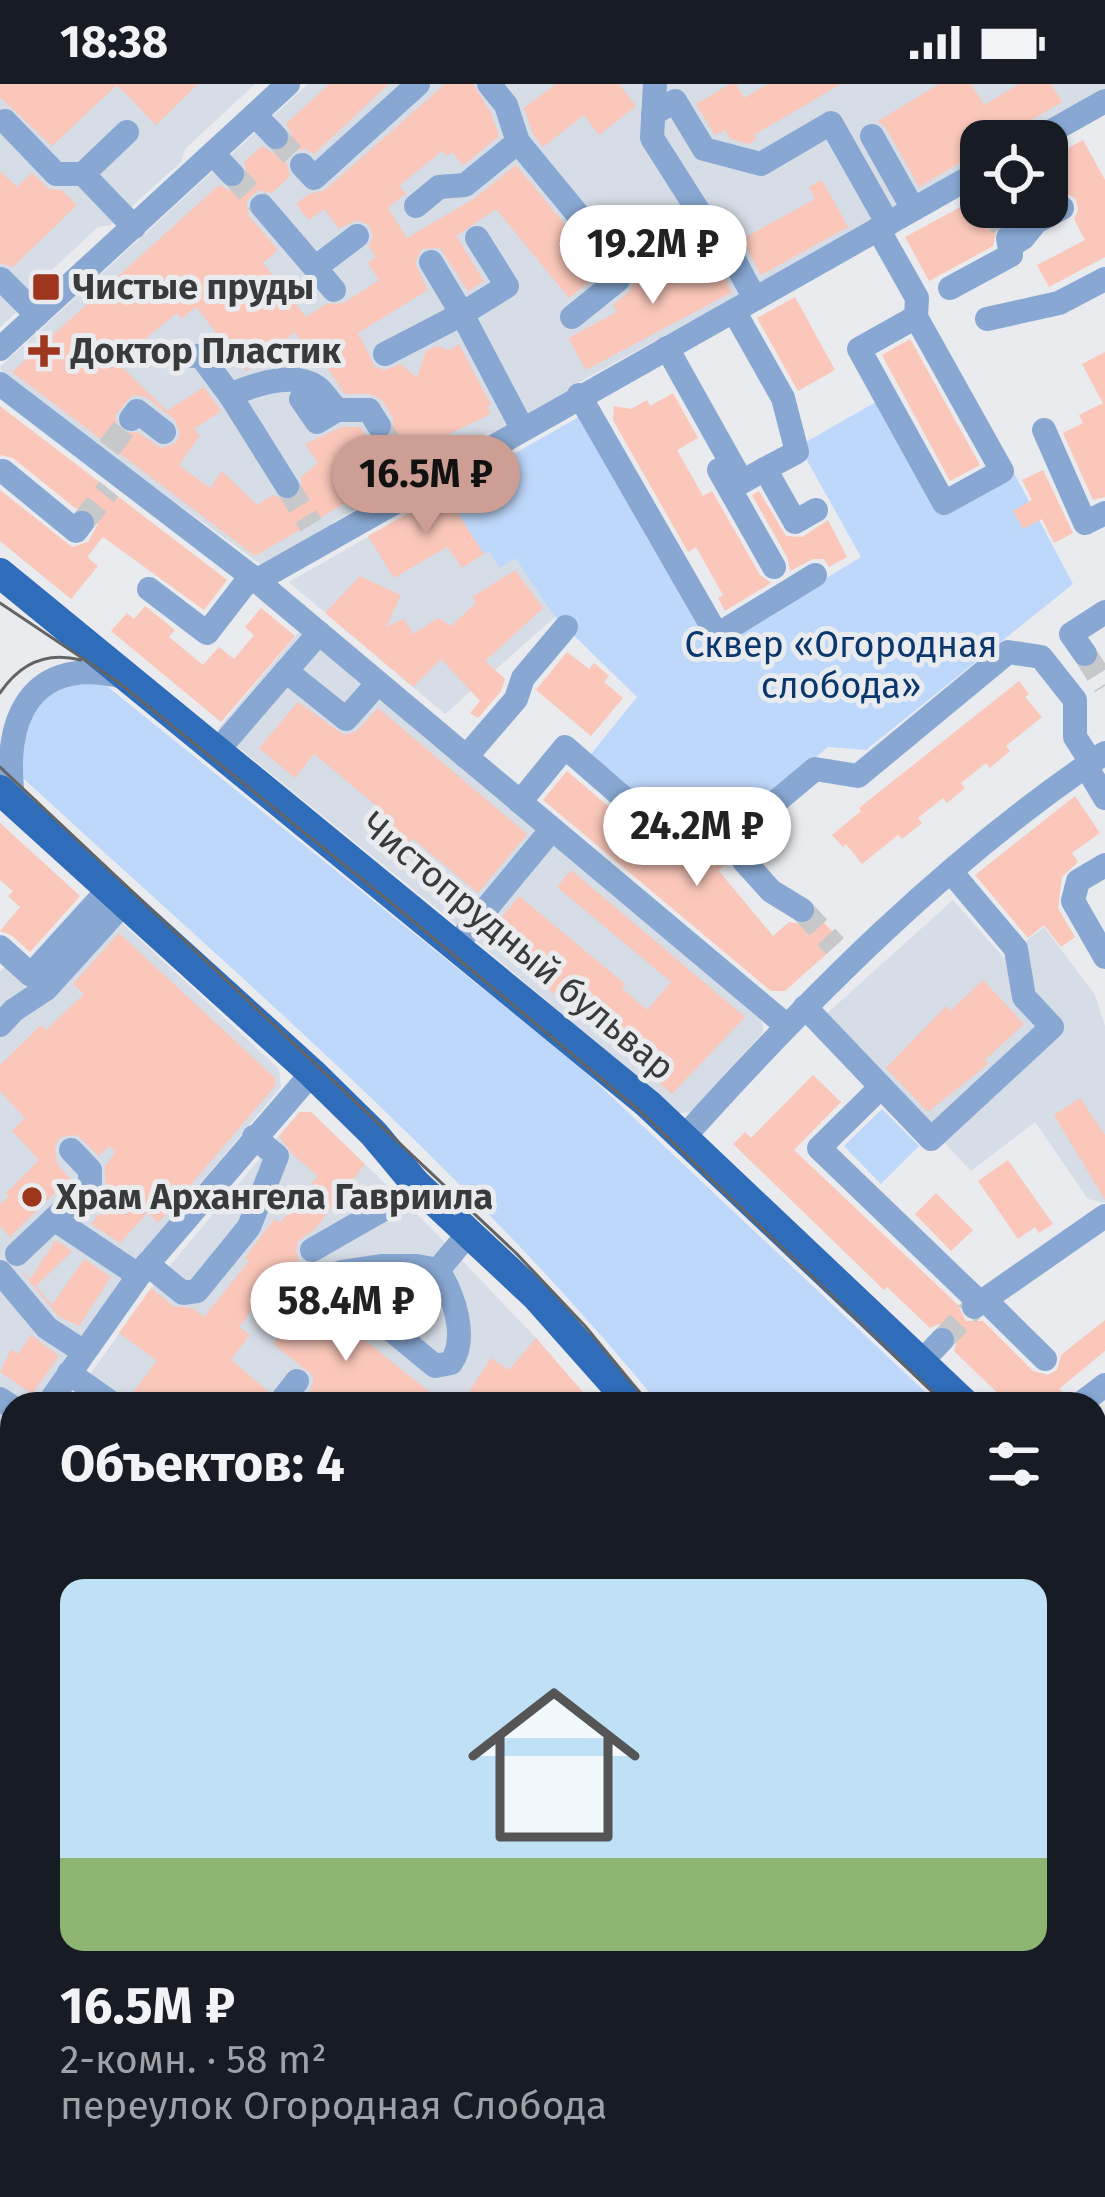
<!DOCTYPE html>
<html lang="ru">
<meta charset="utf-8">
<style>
body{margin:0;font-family:"Fira Sans",sans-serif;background:#242831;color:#f1f3f6;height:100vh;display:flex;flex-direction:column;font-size:45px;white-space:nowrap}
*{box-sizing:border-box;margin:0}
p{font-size:39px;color:#9ea1a6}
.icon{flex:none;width:66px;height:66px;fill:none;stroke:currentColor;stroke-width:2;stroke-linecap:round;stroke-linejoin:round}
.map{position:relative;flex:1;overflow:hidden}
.sheet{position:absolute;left:0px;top:1308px;width:1107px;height:807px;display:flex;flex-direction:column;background:#171b24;border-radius:36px 36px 0 0;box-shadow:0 3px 9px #0004}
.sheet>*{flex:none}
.tools{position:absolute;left:960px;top:36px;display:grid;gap:24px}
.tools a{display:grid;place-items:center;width:108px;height:108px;border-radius:24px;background:#171b24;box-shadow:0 3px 9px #0004;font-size:60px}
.price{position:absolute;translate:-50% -102px;padding:0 27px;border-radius:42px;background:#fff;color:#222;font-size:39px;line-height:78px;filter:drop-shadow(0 3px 6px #0008)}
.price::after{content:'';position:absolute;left:50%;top:72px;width:36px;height:27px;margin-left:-18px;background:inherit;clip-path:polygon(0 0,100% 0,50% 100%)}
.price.selected{background:#cc9e94;color:#111}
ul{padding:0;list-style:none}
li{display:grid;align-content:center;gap:24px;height:636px;padding:0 60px}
li span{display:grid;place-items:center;height:372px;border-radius:24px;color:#555}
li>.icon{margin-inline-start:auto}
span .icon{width:216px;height:216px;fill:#fffc;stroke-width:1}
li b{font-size:51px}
h2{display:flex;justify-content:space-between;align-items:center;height:144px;padding:0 60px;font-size:51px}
.status{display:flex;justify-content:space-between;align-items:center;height:84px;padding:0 60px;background:#171b24;direction:ltr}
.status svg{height:33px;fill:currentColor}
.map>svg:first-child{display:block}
</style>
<div class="status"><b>18:38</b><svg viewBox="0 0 49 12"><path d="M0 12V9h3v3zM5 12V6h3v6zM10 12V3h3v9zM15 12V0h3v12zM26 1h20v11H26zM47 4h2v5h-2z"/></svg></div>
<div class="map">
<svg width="1105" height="2113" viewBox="0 0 1105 2113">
<rect width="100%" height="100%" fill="#e9ebee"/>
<g fill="#d6dde6">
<path d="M0,0H255L185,65L181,78L111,141L98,143L42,195L37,210L0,243Z"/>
<path d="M308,0H1105V7L1018,57H981V78L576,300L573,310L500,351L487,349L332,439L329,447L263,482L5,294L0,283Z"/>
<path d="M445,409L484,469L488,466L515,474L555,533L445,630L289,498Z"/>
<path d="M299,548L762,937L763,948L691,1028L678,1029L467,849L217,646Z"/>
<path d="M89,808L279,985L281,1003L129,1185L33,1320H12V1351L0,1369V888L6,881L28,875Z"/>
<path d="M953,816L1004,874L1044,843L1095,911L1105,942V1119L1088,1115L1035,1038L971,1087L824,932Z"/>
<path d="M299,1028H311L430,1143L536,1254L593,1320H69L156,1198Z"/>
<path d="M0,1479L12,1486V2103H73L63,2113H0Z"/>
<path d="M110,2103H519L520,2113H100Z"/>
</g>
<g fill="#bed8fb">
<path d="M883,314L944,425L1013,387L1073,500L866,666L828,663L733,744L702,716L660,727L601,685L591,670L637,613L555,533L515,474L500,484L489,467L484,470L445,409L584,330L717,561L861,473L799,362Z"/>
<path d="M98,595L581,984L938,1320H659C468,1086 233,888 12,684L18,648L50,608Z"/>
<path d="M882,1025L919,1062L881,1100L844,1062Z"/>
<path d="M1095,1498L1105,1514V2092L1095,2064Z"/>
</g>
<path fill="#8dbbf9" d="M1095,1650L1105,1666V1934L1095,1939Z"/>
<g fill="#fac7ba" fill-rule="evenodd">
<path d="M0,0H198L156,41L117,1L52,62L0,13Z"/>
<path d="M329,0H389L314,70L306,65L292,68L286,77L290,92L272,109L258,106L246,118L249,132L278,166L263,179L306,233L326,220L344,219L379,196L368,179L376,173L369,163L373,151L369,141L356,136L339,145L324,125L309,136L296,120L309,110L325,106L445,0H473L491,29L499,52L463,82L452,68L447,72L442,67L399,102L406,109L388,124L407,154L475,114L516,81L603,187L569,214L496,125L456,152L484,197L468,207L440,164L422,165L415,179L428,206L358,249L375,283L385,286L401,280L417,294L426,267L436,262L449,266L459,260L491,321L487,323L491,330L438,355L440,358L409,375L412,380L255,472L12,288L219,101L228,106L242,103L248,94L244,78L262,62L273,69L286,66L292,50L286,40ZM196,223L246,287L295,248L311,278L320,273L345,310H370L382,316L393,334V351L378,358L370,356L360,343H342L305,360L318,379L301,393L302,409L289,418L273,411L257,421L222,387L210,404L179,381L200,352L194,345L221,327L216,320L204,303L167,327L121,282L151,258L147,253L177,229L181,235ZM132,311L146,313L175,336L180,349L176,359L161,364L139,349L120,347L115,332Z"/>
<path d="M556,0H619L636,22L599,51L584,31L543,63L533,50L524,24Z"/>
<path d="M730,0H736L744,14L768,0H841L754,51L757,55L749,60L730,55L725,46L715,51L696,20Z"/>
<path d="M939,0H971L984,21L1019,0H1051L1062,18L995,57H981V66L919,103L886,44L878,37Z"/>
<path d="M1083,56L1105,96V173L1049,203L1037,181L1085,156L1074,135L1078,126L1076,115L1064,108L1047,113V75Z"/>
<path d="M0,87L17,103L32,89L49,105L62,106L77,121L13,183L0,179Z"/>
<path d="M822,96L848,143L761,191L742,155L815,115L809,103Z"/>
<path d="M981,112V123H1029L1014,139L997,142L993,162L929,197L905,153Z"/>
<path d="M690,166L695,175L710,167L732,208L586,286L568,254L617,228L613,221L629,208L635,197Z"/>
<path d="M795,213L835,286L798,307L757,234Z"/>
<path d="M910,255L980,381L950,397L882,271Z"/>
<path d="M1105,268V413L1093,416L1063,349L1083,339L1079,331L1103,319L1082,280Z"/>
<path d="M673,309L698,354L677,366L703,412L712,407L760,491L771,499L725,527L718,514L723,511L696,463L688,468L613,336L614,322L631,325L647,316L650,322Z"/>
<path d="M0,322L227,496L204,526L103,453L87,473L98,482L71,515L0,457V406L72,463L88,458L98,440L91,425L75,424L13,374L0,371Z"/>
<path d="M1043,386L1073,449L1054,459L1042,435L1023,445L1013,427L1032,416L1022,396Z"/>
<path d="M759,407L786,452L802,453L828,436L847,473L829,483L824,475H813L790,487L788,475L752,411Z"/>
<path d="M445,409L484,470L462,484L447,463L394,494L368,452Z"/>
<path d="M515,486L543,524L485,577L505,595L501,607L478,634L470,629L480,617L441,575L413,603L325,529L360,492L401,511L386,543L404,535L413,550L438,534L451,542L476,519L472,513Z"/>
<path d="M145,522L175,546L169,553L203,581L219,563L234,575L254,551L245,543L261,524L295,552L221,638L111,547L127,529L134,535Z"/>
<path d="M567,568L589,585L594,579L609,592L604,598L623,614L591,652L536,606Z"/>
<path d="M1019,597L1029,610L1025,613L1042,633L1006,662L1010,667L990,684L986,679L961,699L965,704L947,719L943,714L918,734L922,739L902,755L898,751L862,780L846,760L843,763L832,751L861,727L859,724Z"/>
<path d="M298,618L344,651L357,647L378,624L527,750L478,809L413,755L402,768L366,738L378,723L314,670L295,694L259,664Z"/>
<path d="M567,687L637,747L658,758L667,751L678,760L697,740L721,761L727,779L719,787L773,852L789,838L809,841L817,831L841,857L785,907H771L543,716Z"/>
<path d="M1075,712L1100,749L1072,769L1078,778L1062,793L1058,824L1075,853L1061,863L1044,841L1028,854L975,791Z"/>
<path d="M0,739L80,812L30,868L11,851L0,847L20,823L8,812L13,807L0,796Z"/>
<path d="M571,786L745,933L672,1010L486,852L519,812L625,900L622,904L647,926L671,898L557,803Z"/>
<path d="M119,849L275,994V1002L158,1139L148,1128L120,1159L91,1140L115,1112L106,1102L105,1083L115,1068L109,1062L99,1072L77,1051L61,1053L55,1062L57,1080L70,1094L10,1153L0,1142V1120L9,1112L6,1109L39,1076L12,1047L25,1034L0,1007V981L41,941L46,946L84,910L73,900Z"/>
<path d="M983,896L1024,940L985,976L988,980L928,1028L886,984L946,922L950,927Z"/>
<path d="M813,991L841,1018L794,1066L958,1221L966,1237H983L1033,1287L1048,1291L1057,1286L1061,1271L1105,1236V1267L1059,1305L1066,1311L1064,1320H1009L954,1267L958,1253L952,1243L939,1240L930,1244L887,1203L884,1206L733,1060L745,1048L751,1054Z"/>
<path d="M1080,1014L1105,1051V1116L1054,1031Z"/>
<path d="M300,1028H311L365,1080L315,1145L298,1157L296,1167L299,1176L289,1189L284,1186L239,1243L250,1251L231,1276L268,1307L263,1320H129L128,1315L157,1277L119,1249L151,1204L173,1222L193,1224L204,1233L249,1177L245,1174L265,1147L275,1135L280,1139L318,1092L293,1071L279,1052Z"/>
<path d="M1008,1076L1053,1140L1039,1149L1035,1143L1018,1155L978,1097Z"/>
<path d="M936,1109L973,1146L951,1167L915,1130Z"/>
<path d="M56,1156L72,1167L36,1202L52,1221L84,1175L111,1193L79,1242L58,1232L20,1186L30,1195Z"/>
<path d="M310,1213L377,1266L445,1320H300L311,1306L314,1292L273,1260Z"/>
<path d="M31,1251L59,1272L32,1310L0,1288L11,1265L18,1270Z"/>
<path d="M536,1254L593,1320H461L491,1274L509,1286Z"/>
</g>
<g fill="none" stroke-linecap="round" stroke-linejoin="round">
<g stroke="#c6c8ca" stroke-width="24" stroke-dasharray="24 12" stroke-linecap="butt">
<path d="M276,53L302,81"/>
<path d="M232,90L262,122"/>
<path d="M991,123L1008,154"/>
<path d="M379,342L405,385"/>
<path d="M109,364L131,335"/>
<path d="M287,402L311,441"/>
<path d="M82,439L109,405"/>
<path d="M1085,570L1105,602"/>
<path d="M802,826L835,862"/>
<path d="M942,1256L974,1223"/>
</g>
<g stroke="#88a8d3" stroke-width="24">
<path d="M489,0L506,21L518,58L622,184L706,139L725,159L755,215"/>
<path d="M655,0L652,54L706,139"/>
<path d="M653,30L675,17L704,65L761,80L831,39L888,140"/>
<path d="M255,31L276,53"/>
<path d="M5,37L56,90H83L134,143"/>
<path d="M872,52L913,125"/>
<path d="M1034,57L1105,17"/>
<path d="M214,71L232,90"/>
<path d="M302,81L314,94L418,0"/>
<path d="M83,90L127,48"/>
<path d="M262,122L334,206"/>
<path d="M416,122L439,103L465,101L518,58"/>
<path d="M878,145L917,214L916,233L859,265L944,419L1002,387L916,233"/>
<path d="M1012,161L1023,154L1036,138L1062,124"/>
<path d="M431,178L462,230L507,202L477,154"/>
<path d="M316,183L357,152"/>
<path d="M1,195L37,231"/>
<path d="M950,204L1011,171L1008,154"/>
<path d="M734,227L783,314L797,368L765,385L795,438L816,426"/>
<path d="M572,233L618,196L622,184"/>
<path d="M987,235L1059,219L1105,195"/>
<path d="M667,264L742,398L765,385"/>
<path d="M0,265L288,0"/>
<path d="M385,270L462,230L522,344"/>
<path d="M161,271L201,272L230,311C253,301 294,287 317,303C324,308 331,320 337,326"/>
<path d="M0,300L251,492L787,942"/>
<path d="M230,311L287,402"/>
<path d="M579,311L717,551L815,491"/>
<path d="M301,315L317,338L337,326H369L379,342"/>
<path d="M131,335L137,327L164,348"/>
<path d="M1044,346L1085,439L1105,429"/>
<path d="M719,386L774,483"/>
<path d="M3,387L76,447L82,439"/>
<path d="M256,497L981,87"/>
<path d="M149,505L207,549L251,492"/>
<path d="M319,549L286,587L346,635L378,599"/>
<path d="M1085,570L1071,550L1105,528"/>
<path d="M218,666L286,587"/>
<path d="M466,673L516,615L523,594L566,543"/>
<path d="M1086,682L1105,714"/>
<path d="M520,718L565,663L648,735L700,720L735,752L744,777L771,807L802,826"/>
<path d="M14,719C0,633 33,570 124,593"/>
<path d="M735,752L815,685L858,692L1008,568L1041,573L1075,616V653L1091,678"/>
<path d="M1105,781L1078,797L1073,817L1105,873"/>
<path d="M457,860L552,745"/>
<path d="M0,863L31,891L109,805"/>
<path d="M805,923L931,1055L1052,943L1024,913L1016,865L952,789"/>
<path d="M0,941L14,926L46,905L124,819"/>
<path d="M881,1003L819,1064L980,1219"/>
<path d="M685,1052C811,912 948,774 1105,669"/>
<path d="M54,1135L90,1101V1086L71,1066"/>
<path d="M312,1166L401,1115L415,1099"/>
<path d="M17,1170L54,1135L138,1191"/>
<path d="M147,1180L183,1209L197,1207L249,1143L277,1072L254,1053"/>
<path d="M381,1182H417L438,1186C453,1210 469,1253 451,1279L435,1282L334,1199L341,1188Z"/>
<path d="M438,1186L468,1150"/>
<path d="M0,1188L47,1244L84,1268"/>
<path d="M985,1216L1045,1275"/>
<path d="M974,1223L1105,1132"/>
<path d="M921,1278L942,1256"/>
<path d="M69,1289L113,1320"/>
<path d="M0,1315L12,1323"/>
<path d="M48,1320L144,1184L312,989"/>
<path d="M279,1320L297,1297"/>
<path d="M1080,1320L1105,1301"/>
<path d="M0,1392L12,1374"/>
<path d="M1095,1444L1105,1438"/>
<path d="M0,1462L12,1469"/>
<path d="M0,1626L12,1594"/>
<path d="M0,1722L12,1728"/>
<path d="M0,2031L12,2020"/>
<path d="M134,2103L140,2109L147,2103"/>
<path d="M160,2103L169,2113"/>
<path d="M271,2103L277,2113"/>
<path d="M403,2103L406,2113"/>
<path d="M532,2103L533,2113"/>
<path d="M681,2103V2113"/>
<path d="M784,2103L788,2113"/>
<path d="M899,2103L901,2108L934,2103"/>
<path d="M80,2113L91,2103"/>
<path d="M315,2113L318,2103"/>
</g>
<g stroke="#2f6cba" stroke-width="30">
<path d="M0,489L648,1020L965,1320"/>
<path d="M0,706L312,989L374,1050L415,1099L536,1212L632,1320"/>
<path d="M1095,1467L1105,1484"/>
<path d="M1089,2103L1094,2113"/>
</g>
<g stroke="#636466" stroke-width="3">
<path d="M0,519L118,598L389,817L641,1028L945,1320"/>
<path d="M0,609C20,579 46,567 81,576"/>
<path d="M0,683L516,1169L585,1242L649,1320"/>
<path d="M1095,1489L1105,1506"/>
<path d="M1095,2079L1105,2102"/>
</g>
</g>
<g fill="#9e361d" stroke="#e9ebee" stroke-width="4.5">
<rect x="31" y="188" width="30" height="30" rx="6"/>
<path d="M38 249h12v12h12v12h-12v12h-12v-12h-12v-12h12z"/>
<circle cx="32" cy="1113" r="12"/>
</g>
<g text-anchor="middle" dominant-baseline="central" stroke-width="10" stroke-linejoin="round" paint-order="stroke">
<g font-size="36" font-weight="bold" fill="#393a3b" stroke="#e9ebee" text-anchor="start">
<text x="73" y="203">Чистые пруды</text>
<text x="71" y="267">Доктор Пластик</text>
<text x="56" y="1113">Храм Архангела Гавриила</text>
</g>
<g font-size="36" fill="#0a376e" stroke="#e9ebee">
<text x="841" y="561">Сквер «Огородная<tspan x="841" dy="41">слобода»</tspan></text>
</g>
<g font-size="36" fill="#393a3b" stroke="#e9ebee">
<text transform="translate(518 862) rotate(40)">Чистопрудный бульвар</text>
</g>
</g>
</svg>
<div class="tools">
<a><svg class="icon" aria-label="locate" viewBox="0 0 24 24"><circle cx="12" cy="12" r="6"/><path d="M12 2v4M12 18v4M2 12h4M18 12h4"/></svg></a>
</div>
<b class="price" style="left:653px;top:223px">19.2M ₽</b>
<b class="price selected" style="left:426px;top:453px">16.5M ₽</b>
<b class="price" style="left:697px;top:805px">24.2M ₽</b>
<b class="price" style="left:346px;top:1280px">58.4M ₽</b>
<section class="sheet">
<h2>Объектов: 4<svg class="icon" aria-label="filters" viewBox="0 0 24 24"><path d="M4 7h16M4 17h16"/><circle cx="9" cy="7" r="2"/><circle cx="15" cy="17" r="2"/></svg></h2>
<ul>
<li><span style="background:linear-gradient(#bfe0f5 75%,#8fb573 0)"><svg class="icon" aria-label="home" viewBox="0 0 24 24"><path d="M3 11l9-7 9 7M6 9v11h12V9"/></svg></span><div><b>16.5M ₽</b><p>2-комн. · 58 m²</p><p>переулок Огородная Слобода</p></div></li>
</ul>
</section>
</div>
